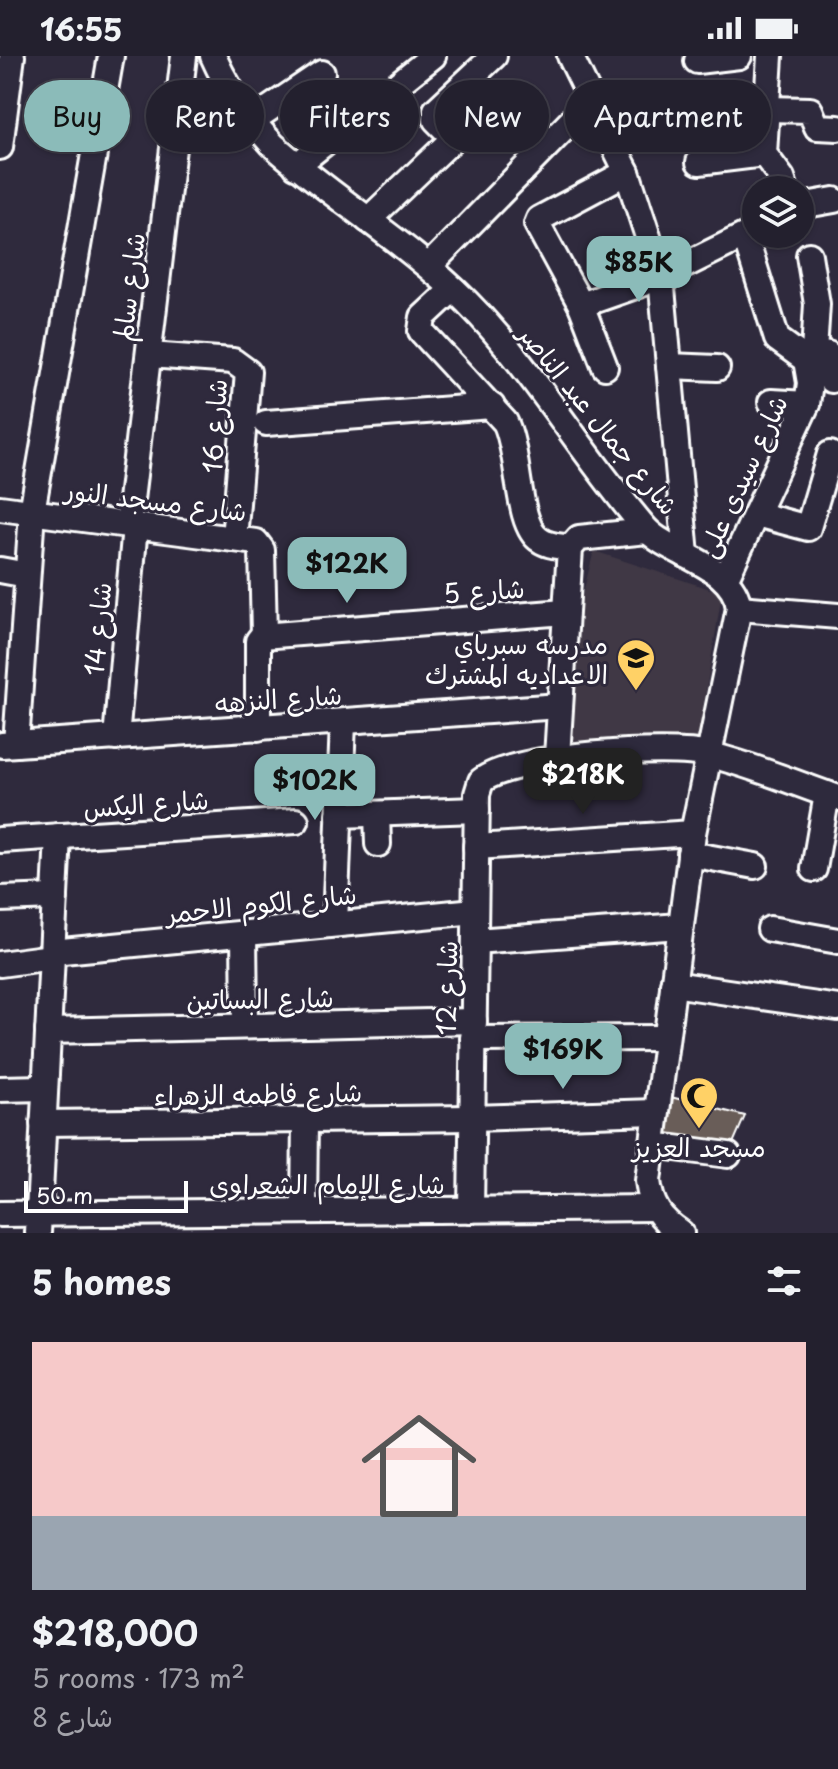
<!DOCTYPE html>
<meta charset="utf-8">
<style>
body{margin:0;font-family:"Playpen Sans","Playpen Sans Arabic",sans-serif;background:#2f2d3a;color:#f1f3f6;height:100vh;display:flex;flex-direction:column;font-size:30px;white-space:nowrap}
*{box-sizing:border-box;margin:0}
p{font-size:26px;color:#a3a3aa}
.icon{flex:none;width:44px;height:44px;fill:none;stroke:currentColor;stroke-width:2;stroke-linecap:round;stroke-linejoin:round}
.map{position:relative;height:1177px;overflow:hidden}
.sheet{display:flex;flex-direction:column;background:#23202e;flex:1}
.sheet>*{flex:none}
.top-card{position:absolute;left:24px;top:24px;width:790px;height:72px;display:flex;gap:16px}
.tools{position:absolute;left:742px;top:120px;display:grid;gap:16px}
.tools a{display:grid;place-items:center;width:72px;height:72px;border-radius:50%;background:#23202e;box-shadow:0 2px 6px #0004,0 0 0 2px #403e4a;font-size:40px}
.scale{position:absolute;left:24px;bottom:20px;width:164px;box-sizing:border-box;padding-left:8px;border:4px solid #fff;border-top:0;font-size:22px;line-height:28px;white-space:nowrap;color:#fff;-webkit-text-stroke:6px #2f2a3d;paint-order:stroke}
.price{position:absolute;translate:-50% -68px;padding:0 18px;border-radius:16px;background:#8bbbb9;color:#111;font-size:26px;line-height:52px;filter:drop-shadow(0 2px 4px #0008)}
.price::after{content:'';position:absolute;left:50%;top:48px;width:24px;height:18px;margin-left:-12px;background:inherit;clip-path:polygon(0 0,100% 0,50% 100%)}
.price.active{background:#222;color:#fff}
ul{padding:0;list-style:none}
li{display:grid;align-content:center;gap:16px;height:424px;padding:0 32px}
li span{display:grid;place-items:center;height:248px;border-radius:0px;color:#555}
li>.icon{margin-inline-start:auto}
span .icon{width:144px;height:144px;fill:#fffc;stroke-width:1}
li b{font-size:34px}
h2{display:flex;justify-content:space-between;align-items:center;height:96px;padding:0 32px;font-size:34px}
.chip{padding:0 28px;border-radius:36px;background:#23202e;box-shadow:0 2px 6px #0004,0 0 0 2px #403e4a;font-size:28px;line-height:72px}
.chip.active{background:#8bbbb9;color:#111}
.status{display:flex;justify-content:space-between;align-items:center;height:56px;padding:0 40px;background:#23202e;direction:ltr}
.status svg{height:22px;fill:currentColor}
.map>svg:first-child{display:block}
</style>
<div class="status"><b>16:55</b><svg viewBox="0 0 49 12"><path d="M0 12V9h3v3zM5 12V6h3v6zM10 12V3h3v9zM15 12V0h3v12zM26 1h20v11H26zM47 4h2v5h-2z"/></svg></div>
<div class="map">
<svg width="838" height="1177" viewBox="0 0 838 1177">
<rect width="100%" height="100%" fill="#2f2a3d"/>
<filter id="ink" filterUnits="userSpaceOnUse"><feTurbulence type="fractalNoise" baseFrequency=".0125" numOctaves="2"/><feDisplacementMap in="SourceGraphic" scale="16" xChannelSelector="R" yChannelSelector="G"/><feConvolveMatrix kernelMatrix="1 2 1 2 8 2 1 2 1" color-interpolation-filters="sRGB"/></filter>
<g filter="url(#ink)">
<path fill="#403945" d="M594,495L722,537L697,689L562,687L570,586Z"/>
<path fill="#695d58" stroke="#fff" stroke-width="2" d="M659,1038L745,1060L728,1099L659,1088Z"/>
<g fill="none" stroke-linecap="round" stroke-linejoin="round">
<g stroke="#fff" stroke-width="30">
<g id="minor">
<path d="M213,0C228,34 248,62 273,89C335,144 408,187 467,246C534,314 582,399 645,472C670,500 734,508 739,552L693,777L648,1125C651,1150 660,1163 681,1177"/>
<path d="M570,0L627,116L661,221L686,499"/>
<path d="M770,0L764,98L782,122L786,134"/>
<path d="M697,5L739,0"/>
<path d="M767,53L810,54L817,71L838,72"/>
<path d="M251,65L322,17"/>
<path d="M0,91L12,0"/>
<path d="M699,106L764,98"/>
<path d="M296,110L433,0"/>
<path d="M800,150L834,144"/>
<path d="M368,164L450,86V78L436,64V54L494,0"/>
<path d="M745,180L777,283L806,304"/>
<path d="M809,199L817,248L814,296"/>
<path d="M429,210L593,43"/>
<path d="M453,233L423,261L421,275L505,366C520,394 516,470 540,484C548,490 561,490 570,492"/>
<path d="M581,249L661,221L756,174"/>
<path d="M149,299L233,305L248,316L234,483"/>
<path d="M806,304L814,296L828,298L831,324"/>
<path d="M669,310L717,312"/>
<path d="M605,311L581,249L537,168L539,163L627,116"/>
<path d="M771,346L807,348"/>
<path d="M266,367L492,350"/>
<path d="M0,452L256,486L262,494L264,579"/>
<path d="M756,458L808,472L830,398"/>
<path d="M128,469L184,0"/>
<path d="M0,514L27,519"/>
<path d="M725,524L807,348L810,327L806,304"/>
<path d="M739,552L838,560"/>
<path d="M258,672V585L262,580L565,556"/>
<path d="M116,682L135,470"/>
<path d="M16,688L32,456L111,0"/>
<path d="M2,689L560,650"/>
<path d="M557,701L570,492L579,482L647,475"/>
<path d="M377,758L378,788"/>
<path d="M339,759L477,754"/>
<path d="M0,784L296,765"/>
<path d="M476,791L693,777"/>
<path d="M690,798L755,810"/>
<path d="M814,813L827,738"/>
<path d="M0,843L55,841"/>
<path d="M335,868L343,666"/>
<path d="M770,873L838,885"/>
<path d="M244,877L245,970"/>
<path d="M475,885L680,870"/>
<path d="M52,896L475,855"/>
<path d="M0,908L52,901"/>
<path d="M673,928L838,952"/>
<path d="M48,975L474,965"/>
<path d="M473,983L666,982"/>
<path d="M0,1033L45,1032"/>
<path d="M43,1067L472,1062L656,1056"/>
<path d="M652,1089L728,1099"/>
<path d="M471,1154L477,738L481,725C514,699 668,689 710,699C753,709 796,728 838,742"/>
<path d="M304,1155L305,1064"/>
<path d="M0,1158L655,1152"/>
<path d="M38,1177L58,780"/>
</g>
</g>
<use href="#minor" stroke="#2f2a3d" stroke-width="24"/>
</g>
</g>
<defs>
<g id="school-pin" transform="scale(2)"><path d="M0 17L-7.5 6A9.5 9.5 0 1 1 7.5 6Z" fill="#ffd166" stroke="#2f2a3d"/><path d="M0-5L7-2L0 1L-7-2ZM-4 1L0 2.5L4 1V4Q0 6-4 4Z" fill="#111"/></g>
<g id="mosque-pin" transform="scale(2)"><path d="M0 17L-7.5 6A9.5 9.5 0 1 1 7.5 6Z" fill="#ffd166" stroke="#2f2a3d"/><path d="M3.5-4.9A6 6 0 1 0 3.5 4.9A5 5 0 1 1 3.5-4.9Z" fill="#111"/></g>
</defs>
<g fill-rule="evenodd">
<use href="#school-pin" x="636" y="602"/>
<use href="#mosque-pin" x="699" y="1040"/>
</g>
<g text-anchor="middle" dominant-baseline="central" stroke-width="6" stroke-linejoin="round" paint-order="stroke">
<g font-size="26" fill="#fff" stroke="#2f2a3d">
<text transform="translate(128 231) rotate(-83)">شارع سالم</text>
<text transform="translate(599 363) rotate(51)">شارع جمال عبد الناصر</text>
<text transform="translate(214 370) rotate(-87)">شارع 16</text>
<text transform="translate(742 420) rotate(-65)">شارع سيدى على</text>
<text transform="translate(156 444) rotate(7)">شارع مسجد النور</text>
<text transform="translate(484 534) rotate(-4)">شارع 5</text>
<text transform="translate(97 573) rotate(-85)">شارع 14</text>
<text transform="translate(278 642) rotate(-4)">شارع النزهه</text>
<text transform="translate(146 747) rotate(-4)">شارع اليكس</text>
<text transform="translate(261 847) rotate(-6)">شارع الكوم الاحمر</text>
<text transform="translate(446 932) rotate(-89)">شارع 12</text>
<text transform="translate(260 942) rotate(-1)">شارع البساتين</text>
<text transform="translate(258 1037) rotate(-1)">شارع فاطمه الزهراء</text>
<text x="327" y="1127">شارع الإمام الشعراوى</text>
</g>
<g font-size="26" fill="#fff" stroke="#2f2a3d" text-anchor="end">
<text x="608" y="587">مدرسه سبرباي<tspan x="608" dy="30">الاعداديه المشترك</tspan></text>
<text x="699" y="1090" text-anchor="middle">مسجد العزيز</text>
</g>
</g>
</svg>
<div class="tools">
<a><svg class="icon" aria-label="layers" viewBox="0 0 24 24"><path d="M12 4l9 5-9 5-9-5zM3 14l9 5 9-5"/></svg></a>
</div>
<div class="scale">50 m</div>
<b class="price" style="left:639px;top:248px">$85K</b>
<b class="price" style="left:347px;top:549px">$122K</b>
<b class="price active" style="left:583px;top:760px">$218K</b>
<b class="price" style="left:315px;top:766px">$102K</b>
<b class="price" style="left:563px;top:1035px">$169K</b>
<div class="top-card">
<a class="chip active">Buy</a>
<a class="chip">Rent</a>
<a class="chip">Filters</a>
<a class="chip">New</a>
<a class="chip">Apartment</a>
</div>
</div>
<section class="sheet">
<h2>5 homes<svg class="icon" aria-label="filters" viewBox="0 0 24 24"><path d="M4 7h16M4 17h16"/><circle cx="9" cy="7" r="2"/><circle cx="15" cy="17" r="2"/></svg></h2>
<ul>
<li><span style="background:linear-gradient(#f6c9c9 70%,#9aa5b1 0)"><svg class="icon" aria-label="home" viewBox="0 0 24 24"><path d="M3 11l9-7 9 7M6 9v11h12V9"/></svg></span><div><b>$218,000</b><p>5 rooms · 173 m²</p><p>شارع 8</p></div></li>
</ul>
</section>
